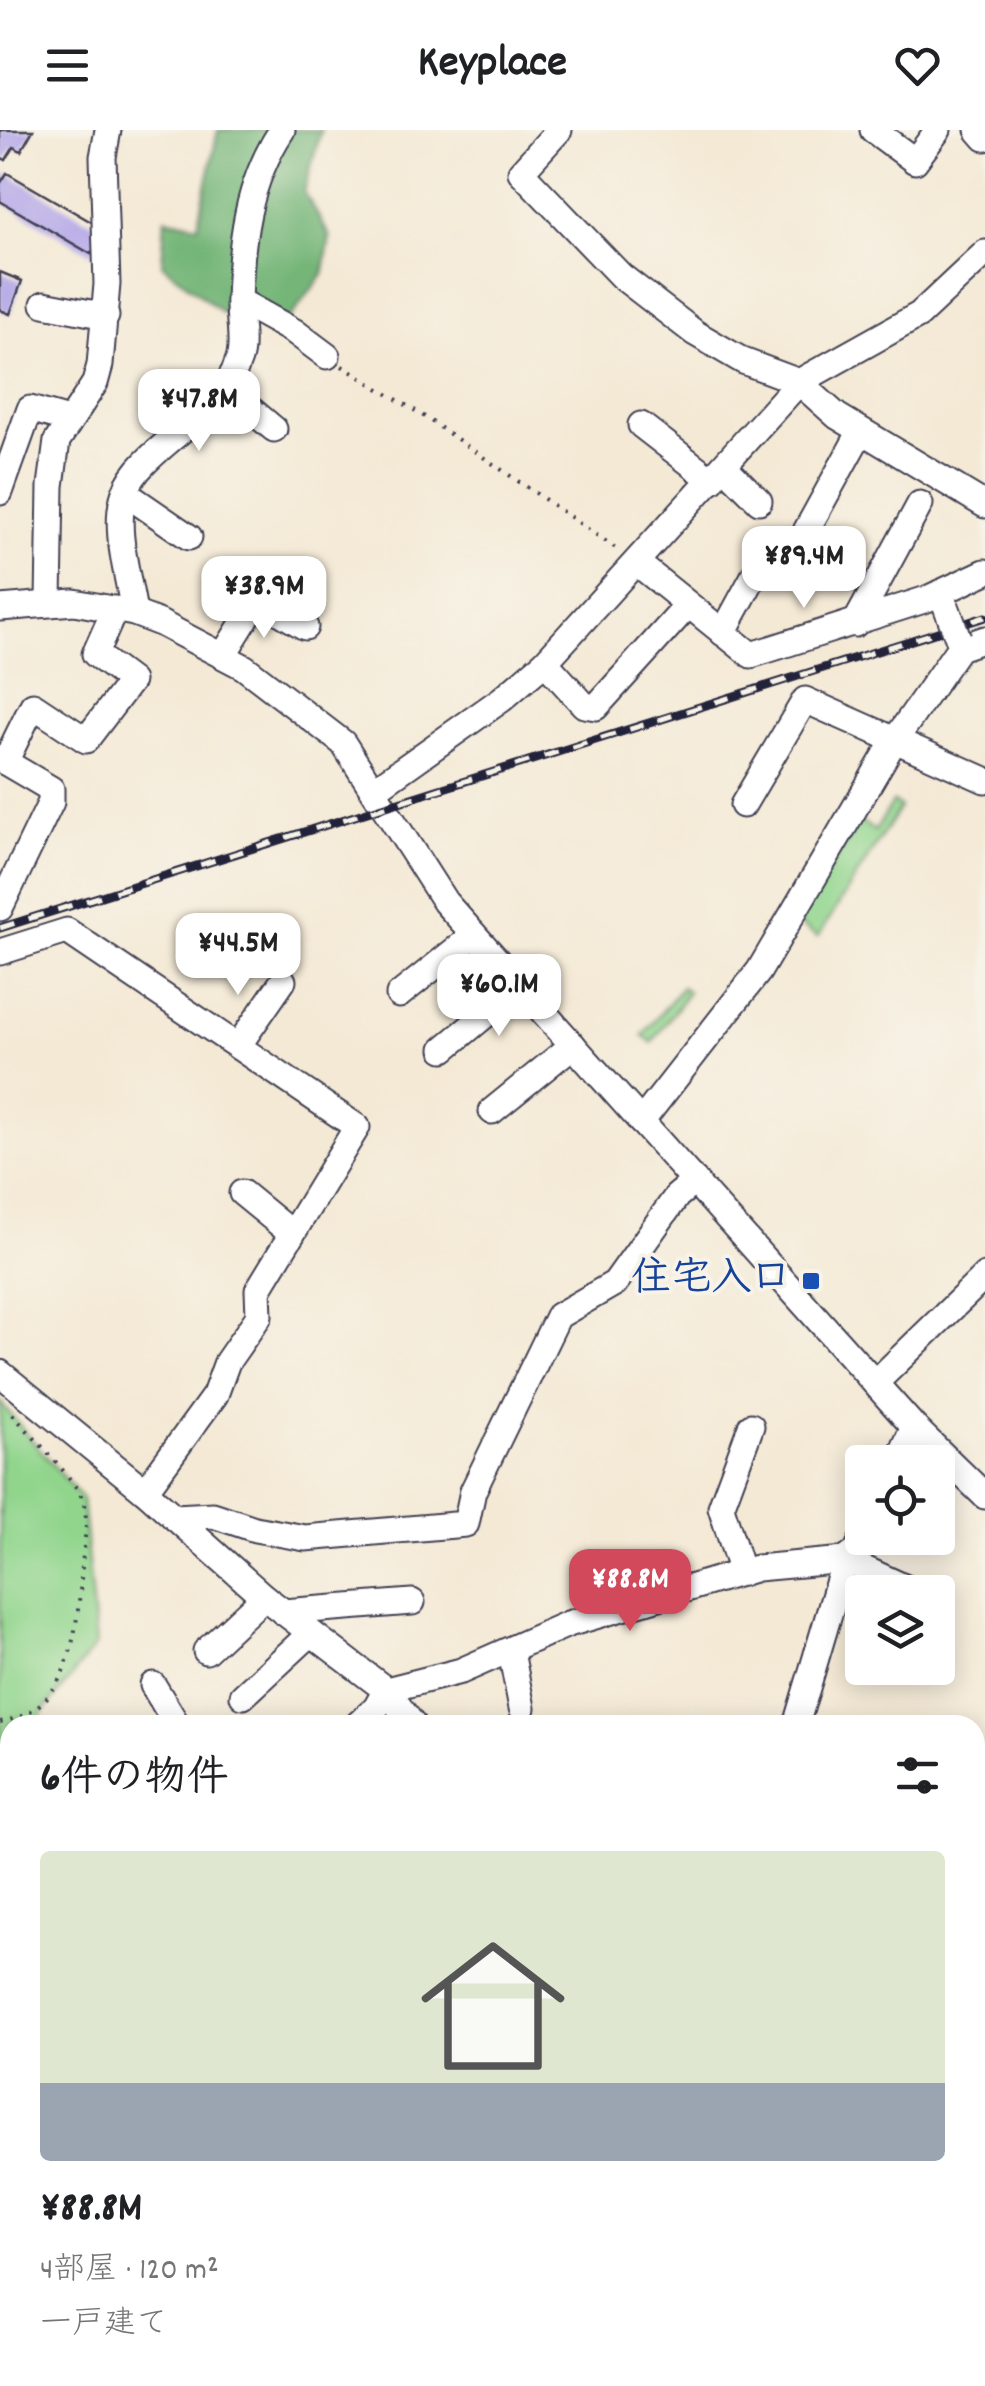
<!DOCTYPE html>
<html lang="ja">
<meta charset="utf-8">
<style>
body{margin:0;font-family:Dekko,"Klee One",sans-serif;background:#f6f6f6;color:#202124;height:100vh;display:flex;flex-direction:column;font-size:38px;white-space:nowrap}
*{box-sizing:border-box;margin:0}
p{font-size:32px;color:#757577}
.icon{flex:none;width:55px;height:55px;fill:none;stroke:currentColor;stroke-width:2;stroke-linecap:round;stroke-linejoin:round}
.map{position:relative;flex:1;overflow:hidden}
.sheet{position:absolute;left:0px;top:1585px;width:985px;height:672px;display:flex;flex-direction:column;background:#fff;border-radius:30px 30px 0 0;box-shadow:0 5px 25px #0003}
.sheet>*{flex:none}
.fabs{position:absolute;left:845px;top:1315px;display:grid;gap:20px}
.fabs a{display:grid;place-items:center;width:110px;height:110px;border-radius:10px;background:#fff;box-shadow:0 5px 25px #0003;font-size:50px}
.price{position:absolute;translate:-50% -85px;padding:0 22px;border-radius:20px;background:#fff;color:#222;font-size:32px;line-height:65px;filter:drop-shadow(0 2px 5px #0008)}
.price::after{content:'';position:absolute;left:50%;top:60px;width:30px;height:22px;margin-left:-15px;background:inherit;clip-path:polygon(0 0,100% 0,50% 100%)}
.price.active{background:#d1495b;color:#fff}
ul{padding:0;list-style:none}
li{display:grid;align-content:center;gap:20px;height:530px;padding:0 40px}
li span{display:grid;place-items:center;height:310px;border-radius:10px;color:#555}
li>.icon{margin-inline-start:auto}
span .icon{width:180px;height:180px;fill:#fffc;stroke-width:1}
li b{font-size:42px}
h2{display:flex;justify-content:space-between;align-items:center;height:120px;padding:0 40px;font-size:42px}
header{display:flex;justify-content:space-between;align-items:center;height:130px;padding:0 40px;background:#fff;font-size:45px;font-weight:700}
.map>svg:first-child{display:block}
</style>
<header><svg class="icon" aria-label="menu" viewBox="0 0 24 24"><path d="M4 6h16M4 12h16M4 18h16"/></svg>Keyplace<svg class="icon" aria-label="heart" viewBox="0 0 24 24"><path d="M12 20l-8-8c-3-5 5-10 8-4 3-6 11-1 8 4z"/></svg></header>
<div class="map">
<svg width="985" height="2256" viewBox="0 0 985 2256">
<rect width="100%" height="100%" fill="#f7f3e8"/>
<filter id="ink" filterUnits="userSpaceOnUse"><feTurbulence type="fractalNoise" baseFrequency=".01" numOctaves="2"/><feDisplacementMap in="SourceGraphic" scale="20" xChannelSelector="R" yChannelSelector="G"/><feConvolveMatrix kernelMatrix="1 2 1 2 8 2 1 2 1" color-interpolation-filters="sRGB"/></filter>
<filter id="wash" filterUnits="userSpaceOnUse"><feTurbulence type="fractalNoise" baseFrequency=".0048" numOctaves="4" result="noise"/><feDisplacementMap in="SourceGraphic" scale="40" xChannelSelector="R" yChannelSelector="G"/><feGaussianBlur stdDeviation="2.25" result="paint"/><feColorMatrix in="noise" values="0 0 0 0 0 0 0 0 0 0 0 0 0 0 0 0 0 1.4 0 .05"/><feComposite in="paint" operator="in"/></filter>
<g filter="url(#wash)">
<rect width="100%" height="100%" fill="#f4e9d5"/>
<g fill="#91d58d" stroke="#5a7c64" stroke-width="2.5">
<path d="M893,672L900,677L818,807L801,796L799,787L859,691L875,701Z"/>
<path d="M682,857L688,862L652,913L643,905Z"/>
<path d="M0,1272L82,1369L96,1515L33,1595H10V1624L0,1625Z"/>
</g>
<path fill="#74b678" stroke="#4b6c5a" stroke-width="2.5" d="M218,0H321L304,62L330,107L323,145L288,190L233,175L225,185L162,134L165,88L198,95Z"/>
<g id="blocks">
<g fill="#ab9ee8">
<path d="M0,0H33L21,21L14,17L6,30L0,27Z"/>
<path d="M7,43L105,100L91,124L0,71V54Z"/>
<path d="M0,142L22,151L10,184L0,180Z"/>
</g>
</g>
</g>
<g filter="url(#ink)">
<use href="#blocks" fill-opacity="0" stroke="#424052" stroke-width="2.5"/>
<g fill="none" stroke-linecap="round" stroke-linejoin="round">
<g stroke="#424052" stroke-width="29">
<g id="minor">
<path d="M559,0L521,42L621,146L695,203L743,231L799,252L837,286L985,375"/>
<path d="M873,0L915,31L938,0"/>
<path d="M978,0L985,8"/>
<path d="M239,171L295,202L327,226"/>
<path d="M44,174L106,186"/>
<path d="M224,257L274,299"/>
<path d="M641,295L712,350"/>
<path d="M724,336L759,371"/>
<path d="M0,362L30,279L69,290"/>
<path d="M125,363L189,407"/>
<path d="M806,401L861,301"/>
<path d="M637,433L751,525L927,469L985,442"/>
<path d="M49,471L51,356L57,311L95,253L100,235L107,154L103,27L108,0"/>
<path d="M0,478L74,472L134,483L160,493L244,537L343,613L445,772L914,1297L985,1366"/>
<path d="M134,483C129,447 112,397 125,362C142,316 222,287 239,229C244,214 239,192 239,176C240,113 247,53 282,0"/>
<path d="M855,494L920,374"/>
<path d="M723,503L767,422"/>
<path d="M224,524L258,469L305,497"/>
<path d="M545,532L584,575L596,577L688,475"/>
<path d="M0,629L51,659V672L0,778"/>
<path d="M5,632L33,575L86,610L131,551L95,524L115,479"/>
<path d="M375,659L502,569L545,532L799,252L919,185L985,123"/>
<path d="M743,675L805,570L985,650"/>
<path d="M0,822L67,801L357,997L258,1160L259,1186L227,1232L215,1265L145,1361"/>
<path d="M399,865L474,805"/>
<path d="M238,916L283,851"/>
<path d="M444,919L519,857"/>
<path d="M492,981L573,915"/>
<path d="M641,992L759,841L893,613L959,518L985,509"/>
<path d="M242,1063L292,1104"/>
<path d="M0,1243L145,1361L264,1467L386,1560L413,1595"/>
<path d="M875,1253L985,1146"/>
<path d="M898,1332L914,1297"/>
<path d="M174,1387L213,1385L255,1399L305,1408L466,1394L473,1361L558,1186L615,1153L677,1066L695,1051"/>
<path d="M742,1443L721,1377L751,1296"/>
<path d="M283,1482L412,1472"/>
<path d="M206,1521L264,1467"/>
<path d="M511,1522L522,1578"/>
<path d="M153,1555L177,1595"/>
<path d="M243,1566L311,1503"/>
<path d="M357,1595L376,1578L386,1560L461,1541L568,1494L757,1438L845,1430L856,1422L863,1408"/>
<path d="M796,1595L845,1430L915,1462"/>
<path d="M975,1677L985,1682"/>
<path d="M0,1967L10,1986"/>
<path d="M975,2067L985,2064"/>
<path d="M0,2154L10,2153"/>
<path d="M0,2220L10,2219"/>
<path d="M63,2248L64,2256"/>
<path d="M898,2248L931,2256"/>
</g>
</g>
<g stroke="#424052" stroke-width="34">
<g id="major">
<path d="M975,1741L985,1729"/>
<path d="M105,2256L137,2248"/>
</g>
</g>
<g stroke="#424052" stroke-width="4" stroke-dasharray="2.5 8" stroke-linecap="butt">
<path d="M342,236L419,283L617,419"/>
<path d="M0,1592C73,1581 77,1497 82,1437C83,1416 90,1389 82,1368C74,1348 25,1299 8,1279"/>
<path d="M0,1661L10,1664"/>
<path d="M0,1881L10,1878"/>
<path d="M801,2248L803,2256"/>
<path d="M330,2256L331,2248"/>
</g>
<use href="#minor" stroke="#fff" stroke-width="25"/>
<use href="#major" stroke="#fff" stroke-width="30"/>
<g stroke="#22223b" stroke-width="9">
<path id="rail" d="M0,798L985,487"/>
</g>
<use href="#rail" stroke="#f7f3e8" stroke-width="5" stroke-dasharray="15" stroke-linecap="butt"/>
<g stroke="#424052" stroke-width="29" stroke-linecap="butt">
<path id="minor-bridge" d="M946,476L958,508"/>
</g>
<use href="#minor-bridge" stroke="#fff" stroke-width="25"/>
</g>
</g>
<rect fill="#1a4fb4" stroke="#f7f3e8" stroke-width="4" x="801" y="1141" width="20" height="20" rx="5"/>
<g text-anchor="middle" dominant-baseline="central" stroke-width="8" stroke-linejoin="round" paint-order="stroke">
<g font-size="40" font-weight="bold" fill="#164399" stroke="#f7f3e8" text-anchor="end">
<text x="791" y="1151">住宅入口</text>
</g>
</g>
</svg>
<div class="fabs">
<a><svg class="icon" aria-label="locate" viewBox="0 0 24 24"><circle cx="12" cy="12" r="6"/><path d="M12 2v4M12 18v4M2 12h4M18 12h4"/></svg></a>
<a><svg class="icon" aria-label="layers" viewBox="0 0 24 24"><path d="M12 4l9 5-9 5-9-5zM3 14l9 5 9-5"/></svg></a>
</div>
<b class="price" style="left:199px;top:324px">¥47.8M</b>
<b class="price" style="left:804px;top:481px">¥89.4M</b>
<b class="price" style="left:264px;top:511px">¥38.9M</b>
<b class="price" style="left:238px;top:868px">¥44.5M</b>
<b class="price" style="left:499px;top:909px">¥60.1M</b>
<b class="price active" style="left:630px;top:1504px">¥88.8M</b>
<section class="sheet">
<h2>6件の物件<svg class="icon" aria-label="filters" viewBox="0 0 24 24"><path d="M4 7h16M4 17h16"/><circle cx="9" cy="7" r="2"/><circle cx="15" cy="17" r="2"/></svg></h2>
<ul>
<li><span style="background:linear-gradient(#dfe7d0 75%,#9aa5b1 0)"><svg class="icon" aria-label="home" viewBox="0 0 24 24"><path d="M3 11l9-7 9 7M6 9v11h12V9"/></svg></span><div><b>¥88.8M</b><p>4部屋 · 120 m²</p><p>一戸建て</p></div></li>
</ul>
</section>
</div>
